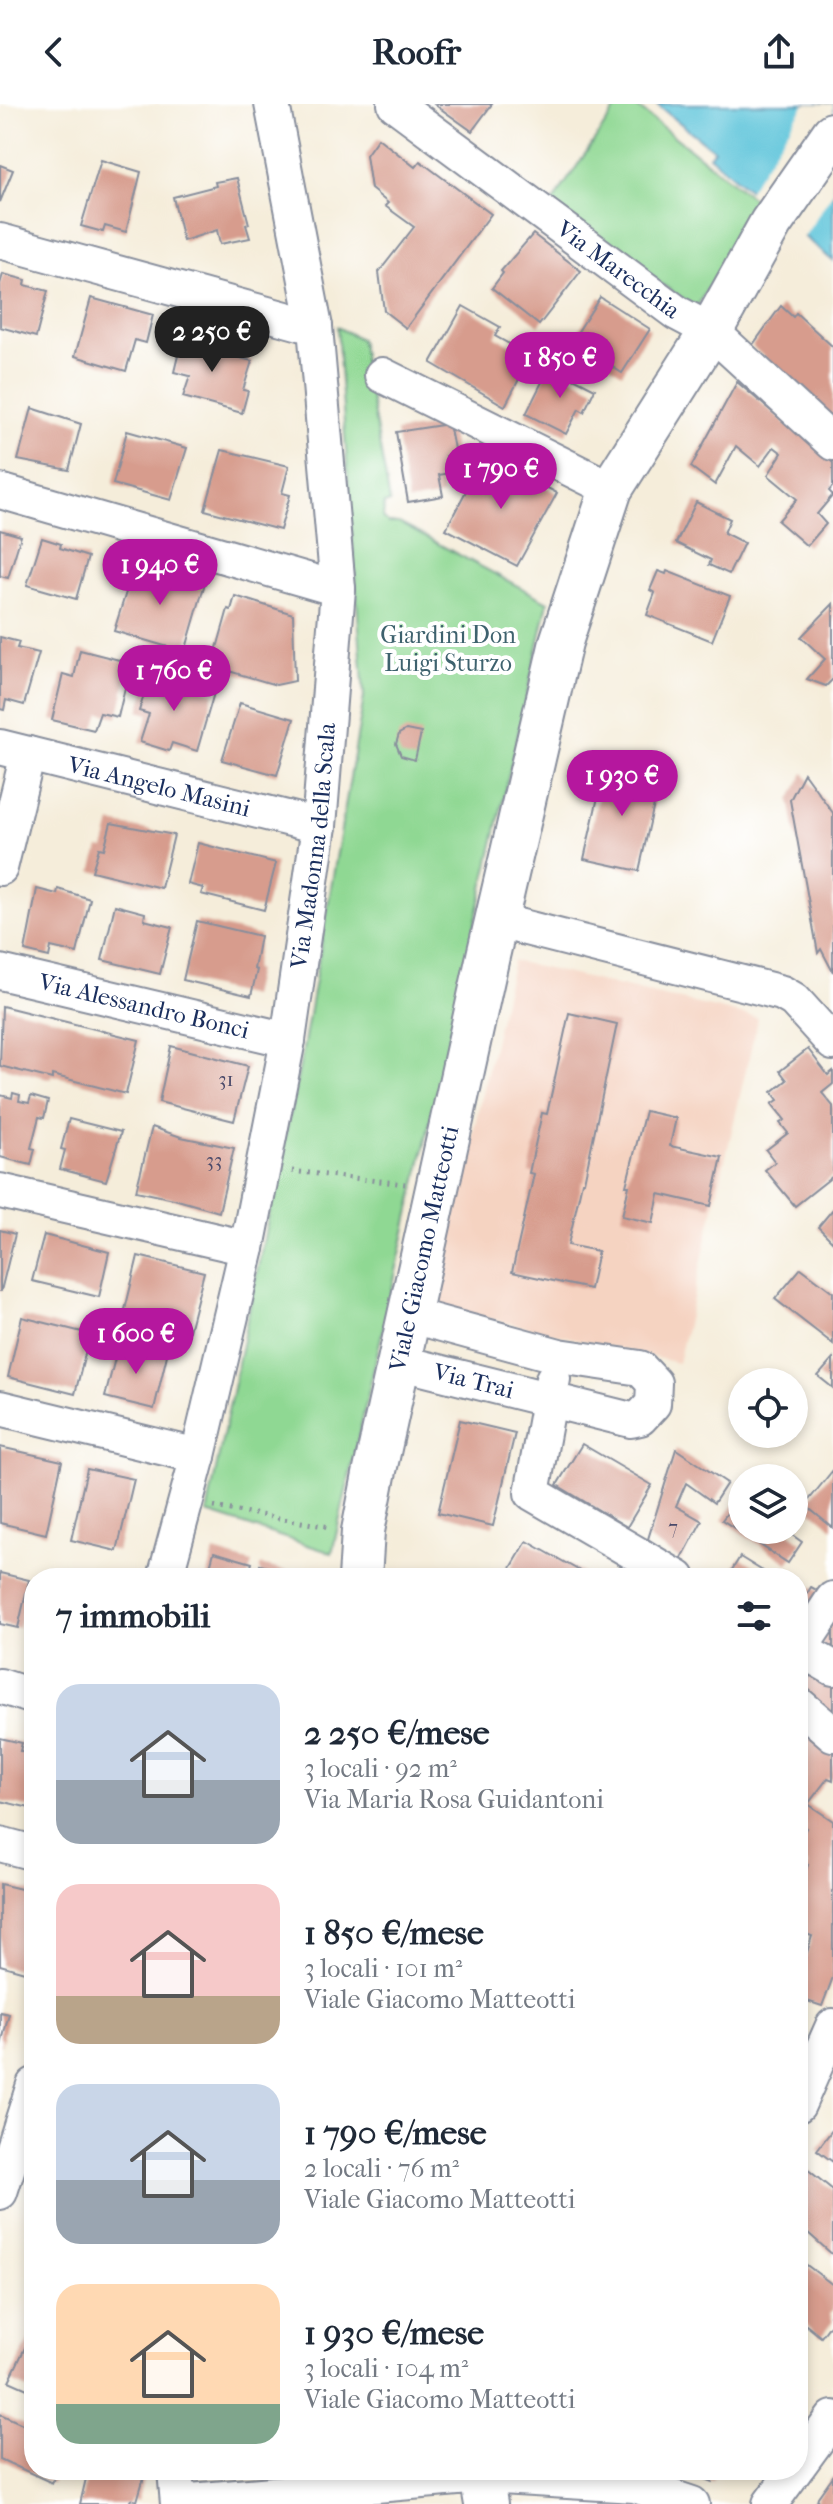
<!DOCTYPE html>
<html lang="it">
<meta charset="utf-8">
<style>
body{margin:0;font-family:"IM FELL French Canon",serif;background:#f2f2f3;color:#1f2937;height:100vh;display:flex;flex-direction:column;font-size:30px;white-space:nowrap}
*{box-sizing:border-box;margin:0}
p{font-size:26px;color:#747a83}
.icon{flex:none;width:44px;height:44px;fill:none;stroke:currentColor;stroke-width:2;stroke-linecap:round;stroke-linejoin:round}
.map{position:relative;flex:1;overflow:hidden}
.panel{position:absolute;left:24px;top:1464px;width:784px;height:912px;display:flex;flex-direction:column;background:#fff;border-radius:32px;box-shadow:0 4px 12px #0003}
.panel>*{flex:none}
.tools{position:absolute;left:728px;top:1264px;display:grid;gap:16px}
.tools a{display:grid;place-items:center;width:80px;height:80px;border-radius:50%;background:#fff;box-shadow:0 4px 12px #0003;font-size:40px}
.price{position:absolute;translate:-50% -68px;padding:0 18px;border-radius:28px;background:#b5179e;color:#fff;font-size:26px;line-height:52px;filter:drop-shadow(0 2px 4px #0008)}
.price::after{content:'';position:absolute;left:50%;top:48px;width:24px;height:18px;margin-left:-12px;background:inherit;clip-path:polygon(0 0,100% 0,50% 100%)}
.price.current{background:#222;color:#fff}
ul{padding:0;list-style:none}
li{display:flex;align-items:center;gap:24px;height:200px;padding:0 32px}
li span{display:grid;place-items:center;flex:none;width:224px;height:160px;border-radius:24px;color:#555}
li>.icon{margin-inline-start:auto}
span .icon{width:96px;height:96px;fill:#fffc;stroke-width:1}
li b{font-size:34px}
h2{display:flex;justify-content:space-between;align-items:center;height:96px;padding:0 32px;font-size:34px}
header{display:flex;justify-content:space-between;align-items:center;height:104px;padding:0 32px;background:#fff;font-size:36px;font-weight:700}
.map>svg:first-child{display:block}
</style>
<header><svg class="icon" aria-label="back" viewBox="0 0 24 24"><path d="M15 5l-7 7 7 7"/></svg>Roofr<svg class="icon" aria-label="share" viewBox="0 0 24 24"><path d="M12 15V3M7 8l5-5 5 5M5 13v7h14v-7"/></svg></header>
<div class="map">
<svg width="833" height="2400" viewBox="0 0 833 2400">
<rect width="100%" height="100%" fill="#fff"/>
<filter id="ink" filterUnits="userSpaceOnUse"><feTurbulence type="fractalNoise" baseFrequency=".0125" numOctaves="2"/><feDisplacementMap in="SourceGraphic" scale="16" xChannelSelector="R" yChannelSelector="G"/><feConvolveMatrix kernelMatrix="1 2 1 2 8 2 1 2 1" color-interpolation-filters="sRGB"/></filter>
<filter id="wash" filterUnits="userSpaceOnUse"><feTurbulence type="fractalNoise" baseFrequency=".006" numOctaves="4" result="noise"/><feDisplacementMap in="SourceGraphic" scale="32" xChannelSelector="R" yChannelSelector="G"/><feGaussianBlur stdDeviation="1.8" result="paint"/><feColorMatrix in="noise" values="0 0 0 0 0 0 0 0 0 0 0 0 0 0 0 0 0 1.4 0 .05"/><feComposite in="paint" operator="in"/></filter>
<g filter="url(#wash)">
<rect width="100%" height="100%" fill="#f5edda"/>
<path fill="#f5d3c1" d="M513,857L758,914L678,1259L433,1201Z"/>
<g fill="#8fd893" stroke="#558478" stroke-width="2">
<path d="M619,0H633L759,99L696,204L550,102Z"/>
<path d="M337,223L360,235L390,398L384,400L383,414L388,419H399L548,498L332,1449L207,1409L302,951L364,593Z"/>
</g>
<path fill="#5dc4da" stroke="#3c7a9c" stroke-width="2" d="M656,0H833V157L709,52L714,46Z"/>
<path fill="#f5edda" d="M805,0H833V88L802,136L747,89Z"/>
<g id="blocks">
<g fill="#d79c8d">
<path d="M434,0H492L472,27Z"/>
<path d="M378,34L415,63L420,57L491,110L406,224L384,207L379,168L414,123L385,102L388,99L371,85L366,51Z"/>
<path d="M101,56L141,68L126,128L105,122L103,128L81,122Z"/>
<path d="M0,61L13,66L0,98Z"/>
<path d="M237,74L249,120L246,121L250,134L220,140L217,126L183,137L173,93L216,82L215,78Z"/>
<path d="M533,130L581,167L539,221L492,184L503,169L501,167Z"/>
<path d="M3,170L26,176L25,181L48,187L36,233L0,223V180Z"/>
<path d="M600,193L650,225L622,269L572,237Z"/>
<path d="M91,194L153,211L146,239L135,236L126,267L75,252Z"/>
<path d="M463,202L500,223L495,232L531,252L505,302L431,259Z"/>
<path d="M781,202L793,213L796,209L833,243V319L752,242Z"/>
<path d="M184,227L213,235L210,246L252,257L243,286L248,287L242,309L183,293L190,272L174,268Z"/>
<path d="M550,262L595,285L584,308L579,305L566,330L526,310Z"/>
<path d="M737,278L797,329L800,326L833,359V382L829,387L833,391L817,410L826,420L807,442L778,417L797,395L768,371L782,349L774,343L760,362L736,342L715,381L691,363Z"/>
<path d="M32,304L81,320L69,366L18,356Z"/>
<path d="M449,320L455,350L446,352L449,369L439,371L443,392L408,398L396,328Z"/>
<path d="M127,327L187,344L171,396L113,380Z"/>
<path d="M222,346L289,362L282,389L290,391L280,426L205,406Z"/>
<path d="M485,351L557,389L517,462L446,425Z"/>
<path d="M696,398L730,415L724,429L744,439L729,470L709,461L711,456L676,439Z"/>
<path d="M0,426L21,432L8,474L0,472Z"/>
<path d="M42,434L61,440L60,444L88,453L76,495L27,481Z"/>
<path d="M135,459L205,479L185,548L114,527Z"/>
<path d="M658,467L666,470L667,467L730,492L712,537L647,511L655,489L650,486Z"/>
<path d="M235,492L293,510L295,577L276,581L212,562L228,505L231,506Z"/>
<path d="M833,500V575L826,582L807,575L825,555L801,533Z"/>
<path d="M0,533L19,538L17,544L39,549L24,601L6,596L4,606L0,605Z"/>
<path d="M80,546L131,559L118,613L100,609L94,626L52,616L63,570L74,573Z"/>
<path d="M151,568L214,589L197,647L172,639L169,647L140,638L149,610L139,607Z"/>
<path d="M240,599L294,615L277,671L222,656Z"/>
<path d="M406,626L421,629L415,656L401,652L396,640L399,630Z"/>
<path d="M605,662L660,674L639,767L584,755Z"/>
<path d="M804,669L833,709V868L821,845L818,849L790,696Z"/>
<path d="M111,719L174,731L161,784L92,767L99,744L104,745Z"/>
<path d="M198,739L276,759L264,806L201,790L203,784L188,780Z"/>
<path d="M37,785L57,790L58,785L90,795L77,849L51,843L49,853L25,847Z"/>
<path d="M115,801L145,809L144,816L172,823L160,870L102,856Z"/>
<path d="M197,817L260,832L254,865L257,866L251,892L183,876Z"/>
<path d="M2,902L139,936L126,990L52,971V975L0,962Z"/>
<path d="M569,909L617,920L584,1078H582L568,1141L598,1147L590,1185L512,1168L534,1070L529,1069L542,1009L547,1010Z"/>
<path d="M171,942L248,962L234,1017L159,998Z"/>
<path d="M808,945L828,971L833,967V980L822,989L833,1002V1072L795,1102L765,1066L775,1058L766,1046L788,1029L780,1019L785,1016L772,1000L778,996L772,988L787,976L780,967Z"/>
<path d="M13,989L20,991L19,997L29,999L31,992L48,997L44,1014L39,1013L31,1044L35,1045L31,1061L0,1053V991L12,994Z"/>
<path d="M645,1007L676,1014L670,1042L722,1053L711,1102L659,1090L653,1119L622,1112L629,1082H626Z"/>
<path d="M69,1015L121,1028L106,1077L60,1065L65,1046L61,1045Z"/>
<path d="M152,1023L181,1033L234,1044L219,1108L174,1095L136,1087Z"/>
<path d="M833,1105V1138L818,1123Z"/>
<path d="M0,1126L15,1130L1,1187H0Z"/>
<path d="M44,1131L109,1148L99,1193L32,1177Z"/>
<path d="M138,1152L204,1168L189,1227L124,1210Z"/>
<path d="M801,1164L833,1188V1240L775,1195Z"/>
<path d="M22,1213L90,1230L75,1290L8,1273Z"/>
<path d="M119,1239L167,1251L154,1305L105,1293Z"/>
<path d="M833,1255V1284L818,1272Z"/>
<path d="M460,1316L515,1329L493,1422L438,1409Z"/>
<path d="M582,1340L652,1381L627,1423L557,1381Z"/>
<path d="M0,1343L62,1357L46,1430L0,1419Z"/>
<path d="M676,1345L727,1379L714,1399L686,1379L676,1402L702,1417L681,1456L648,1435Z"/>
<path d="M87,1365L134,1375L117,1447L71,1436Z"/>
<path d="M833,1366V1424L805,1401Z"/>
<path d="M737,1396L742,1399V1426H785L802,1438L788,1459L722,1416Z"/>
<path d="M527,1437L592,1474H505Z"/>
<path d="M214,1448L252,1459L248,1474H207Z"/>
<path d="M740,1453L774,1474H727Z"/>
<path d="M260,1461L312,1473V1474H260Z"/>
<path d="M0,1469L29,1476L18,1524L0,1520Z"/>
<path d="M811,1483L822,1489L798,1527V1489L805,1493Z"/>
<path d="M833,1509V1557L819,1549Z"/>
<path d="M818,1561L833,1572V1617L798,1589Z"/>
<path d="M798,1605L833,1642V1676L828,1674L808,1700L833,1717V1873L822,1902L798,1894V1856L804,1858L812,1832L798,1827V1785L808,1761L798,1755V1738L806,1724L798,1718L800,1660L798,1658Z"/>
<path d="M0,1634L22,1639L20,1647L34,1650V1705L0,1697Z"/>
<path d="M0,1780L34,1788V1845L28,1869L0,1861Z"/>
<path d="M0,1908L9,1910L1,1941H0Z"/>
<path d="M833,2025V2058L817,2046Z"/>
<path d="M807,2065L833,2086V2151L798,2120V2090Z"/>
<path d="M800,2156L833,2181V2206L830,2210L833,2217L821,2233L806,2221L802,2226L798,2224Z"/>
<path d="M34,2225V2288L9,2277Z"/>
<path d="M0,2310L34,2325V2366H58L52,2379L0,2355Z"/>
<path d="M88,2366H120L144,2373L137,2397L131,2395L129,2400H80Z"/>
<path d="M681,2366H716L712,2378Z"/>
<path d="M833,2372V2400H816L818,2393Z"/>
</g>
</g>
</g>
<g filter="url(#ink)">
<use href="#blocks" fill-opacity="0" stroke="#888e9c" stroke-width="2"/>
<g fill="none" stroke-linecap="round" stroke-linejoin="round">
<g stroke="#888e9c" stroke-width="38">
<g id="minor">
<path id="s1" d="M395,0L677,209L711,227L833,339"/>
<path d="M0,137L315,223"/>
<path d="M382,271L611,385"/>
<path d="M0,387L338,485"/>
<path id="s2" d="M0,643L319,722"/>
<path d="M0,764L28,650"/>
<path d="M498,817L782,889L794,896L833,939"/>
<path id="s3" d="M0,868L288,936"/>
<path d="M0,1087L247,1144"/>
<path id="s4" d="M398,1258L631,1316L640,1314L653,1300L654,1279L640,1264L559,1252L409,1211"/>
<path d="M553,1275L532,1389L678,1474"/>
<path d="M0,1304L198,1352"/>
<path id="s5" d="M165,1474L198,1352L247,1144L288,936L319,722L338,485L315,223L272,0"/>
<path d="M798,1544L833,1564"/>
<path d="M798,1548L833,1495"/>
<path d="M0,1582L34,1593"/>
<path d="M798,1600L833,1630"/>
<path d="M0,1740L34,1749"/>
<path d="M798,2001L833,1922"/>
<path d="M0,2088L34,1981"/>
<path d="M798,2362L833,2314"/>
<path d="M175,2366L178,2400"/>
<path d="M179,2398L481,2372L635,2381L692,2400"/>
<path d="M770,2400L795,2366"/>
</g>
</g>
<g stroke="#888e9c" stroke-width="46">
<g id="major">
<path id="s6" d="M360,1474L363,1427L374,1371L488,852L561,538L611,385L711,227L771,119L833,30"/>
<path d="M480,2366L486,2400"/>
</g>
</g>
<g stroke="#888e9c" stroke-width="5" stroke-dasharray="2 6" stroke-linecap="butt">
<path d="M292,1067L405,1080"/>
<path d="M214,1403L330,1423"/>
</g>
<use href="#minor" stroke="#fff" stroke-width="34"/>
<use href="#major" stroke="#fff" stroke-width="42"/>
</g>
</g>
<g text-anchor="middle" dominant-baseline="central" stroke-width="8" stroke-linejoin="round" paint-order="stroke">
<g font-size="20" fill="#4a4a6a">
<text x="226" y="975">31</text>
<text x="214" y="1056">33</text>
<text x="673" y="1423">7</text>
</g>
<g font-size="24" fill="#1b2f5e" stroke="#fff">
<text stroke="none"><textPath href="#s1" startOffset="278">Via Marecchia</textPath></text>
<text stroke="none"><textPath href="#s2" startOffset="164">Via Angelo Masini</textPath></text>
<text stroke="none"><textPath href="#s5" startOffset="748">Via Madonna della Scala</textPath></text>
<text stroke="none"><textPath href="#s3" startOffset="148">Via Alessandro Bonci</textPath></text>
<text stroke="none"><textPath href="#s6" startOffset="336">Viale Giacomo Matteotti</textPath></text>
<text stroke="none"><textPath href="#s4" startOffset="78">Via Trai</textPath></text>
</g>
<g font-size="24" fill="#3e626e" stroke="#fff">
<text x="448" y="531">Giardini Don<tspan x="448" dy="28">Luigi Sturzo</tspan></text>
</g>
</g>
</svg>
<div class="tools">
<a><svg class="icon" aria-label="locate" viewBox="0 0 24 24"><circle cx="12" cy="12" r="6"/><path d="M12 2v4M12 18v4M2 12h4M18 12h4"/></svg></a>
<a><svg class="icon" aria-label="layers" viewBox="0 0 24 24"><path d="M12 4l9 5-9 5-9-5zM3 14l9 5 9-5"/></svg></a>
</div>
<b class="price current" style="left:212px;top:270px">2 250 €</b>
<b class="price" style="left:560px;top:296px">1 850 €</b>
<b class="price" style="left:501px;top:407px">1 790 €</b>
<b class="price" style="left:160px;top:503px">1 940 €</b>
<b class="price" style="left:174px;top:609px">1 760 €</b>
<b class="price" style="left:622px;top:714px">1 930 €</b>
<b class="price" style="left:136px;top:1272px">1 600 €</b>
<section class="panel">
<h2>7 immobili<svg class="icon" aria-label="filters" viewBox="0 0 24 24"><path d="M4 7h16M4 17h16"/><circle cx="9" cy="7" r="2"/><circle cx="15" cy="17" r="2"/></svg></h2>
<ul>
<li><span style="background:linear-gradient(#c9d6e8 60%,#9aa5b1 0)"><svg class="icon" aria-label="home" viewBox="0 0 24 24"><path d="M3 11l9-7 9 7M6 9v11h12V9"/></svg></span><div><b>2 250 €/mese</b><p>3 locali · 92 m²</p><p>Via Maria Rosa Guidantoni</p></div></li>
<li><span style="background:linear-gradient(#f6c9c9 70%,#b9a48a 0)"><svg class="icon" aria-label="home" viewBox="0 0 24 24"><path d="M3 11l9-7 9 7M6 9v11h12V9"/></svg></span><div><b>1 850 €/mese</b><p>3 locali · 101 m²</p><p>Viale Giacomo Matteotti</p></div></li>
<li><span style="background:linear-gradient(#c9d6e8 60%,#9aa5b1 0)"><svg class="icon" aria-label="home" viewBox="0 0 24 24"><path d="M3 11l9-7 9 7M6 9v11h12V9"/></svg></span><div><b>1 790 €/mese</b><p>2 locali · 76 m²</p><p>Viale Giacomo Matteotti</p></div></li>
<li><span style="background:linear-gradient(#ffd9b3 75%,#7fa58c 0)"><svg class="icon" aria-label="home" viewBox="0 0 24 24"><path d="M3 11l9-7 9 7M6 9v11h12V9"/></svg></span><div><b>1 930 €/mese</b><p>3 locali · 104 m²</p><p>Viale Giacomo Matteotti</p></div></li>
</ul>
</section>
</div>
